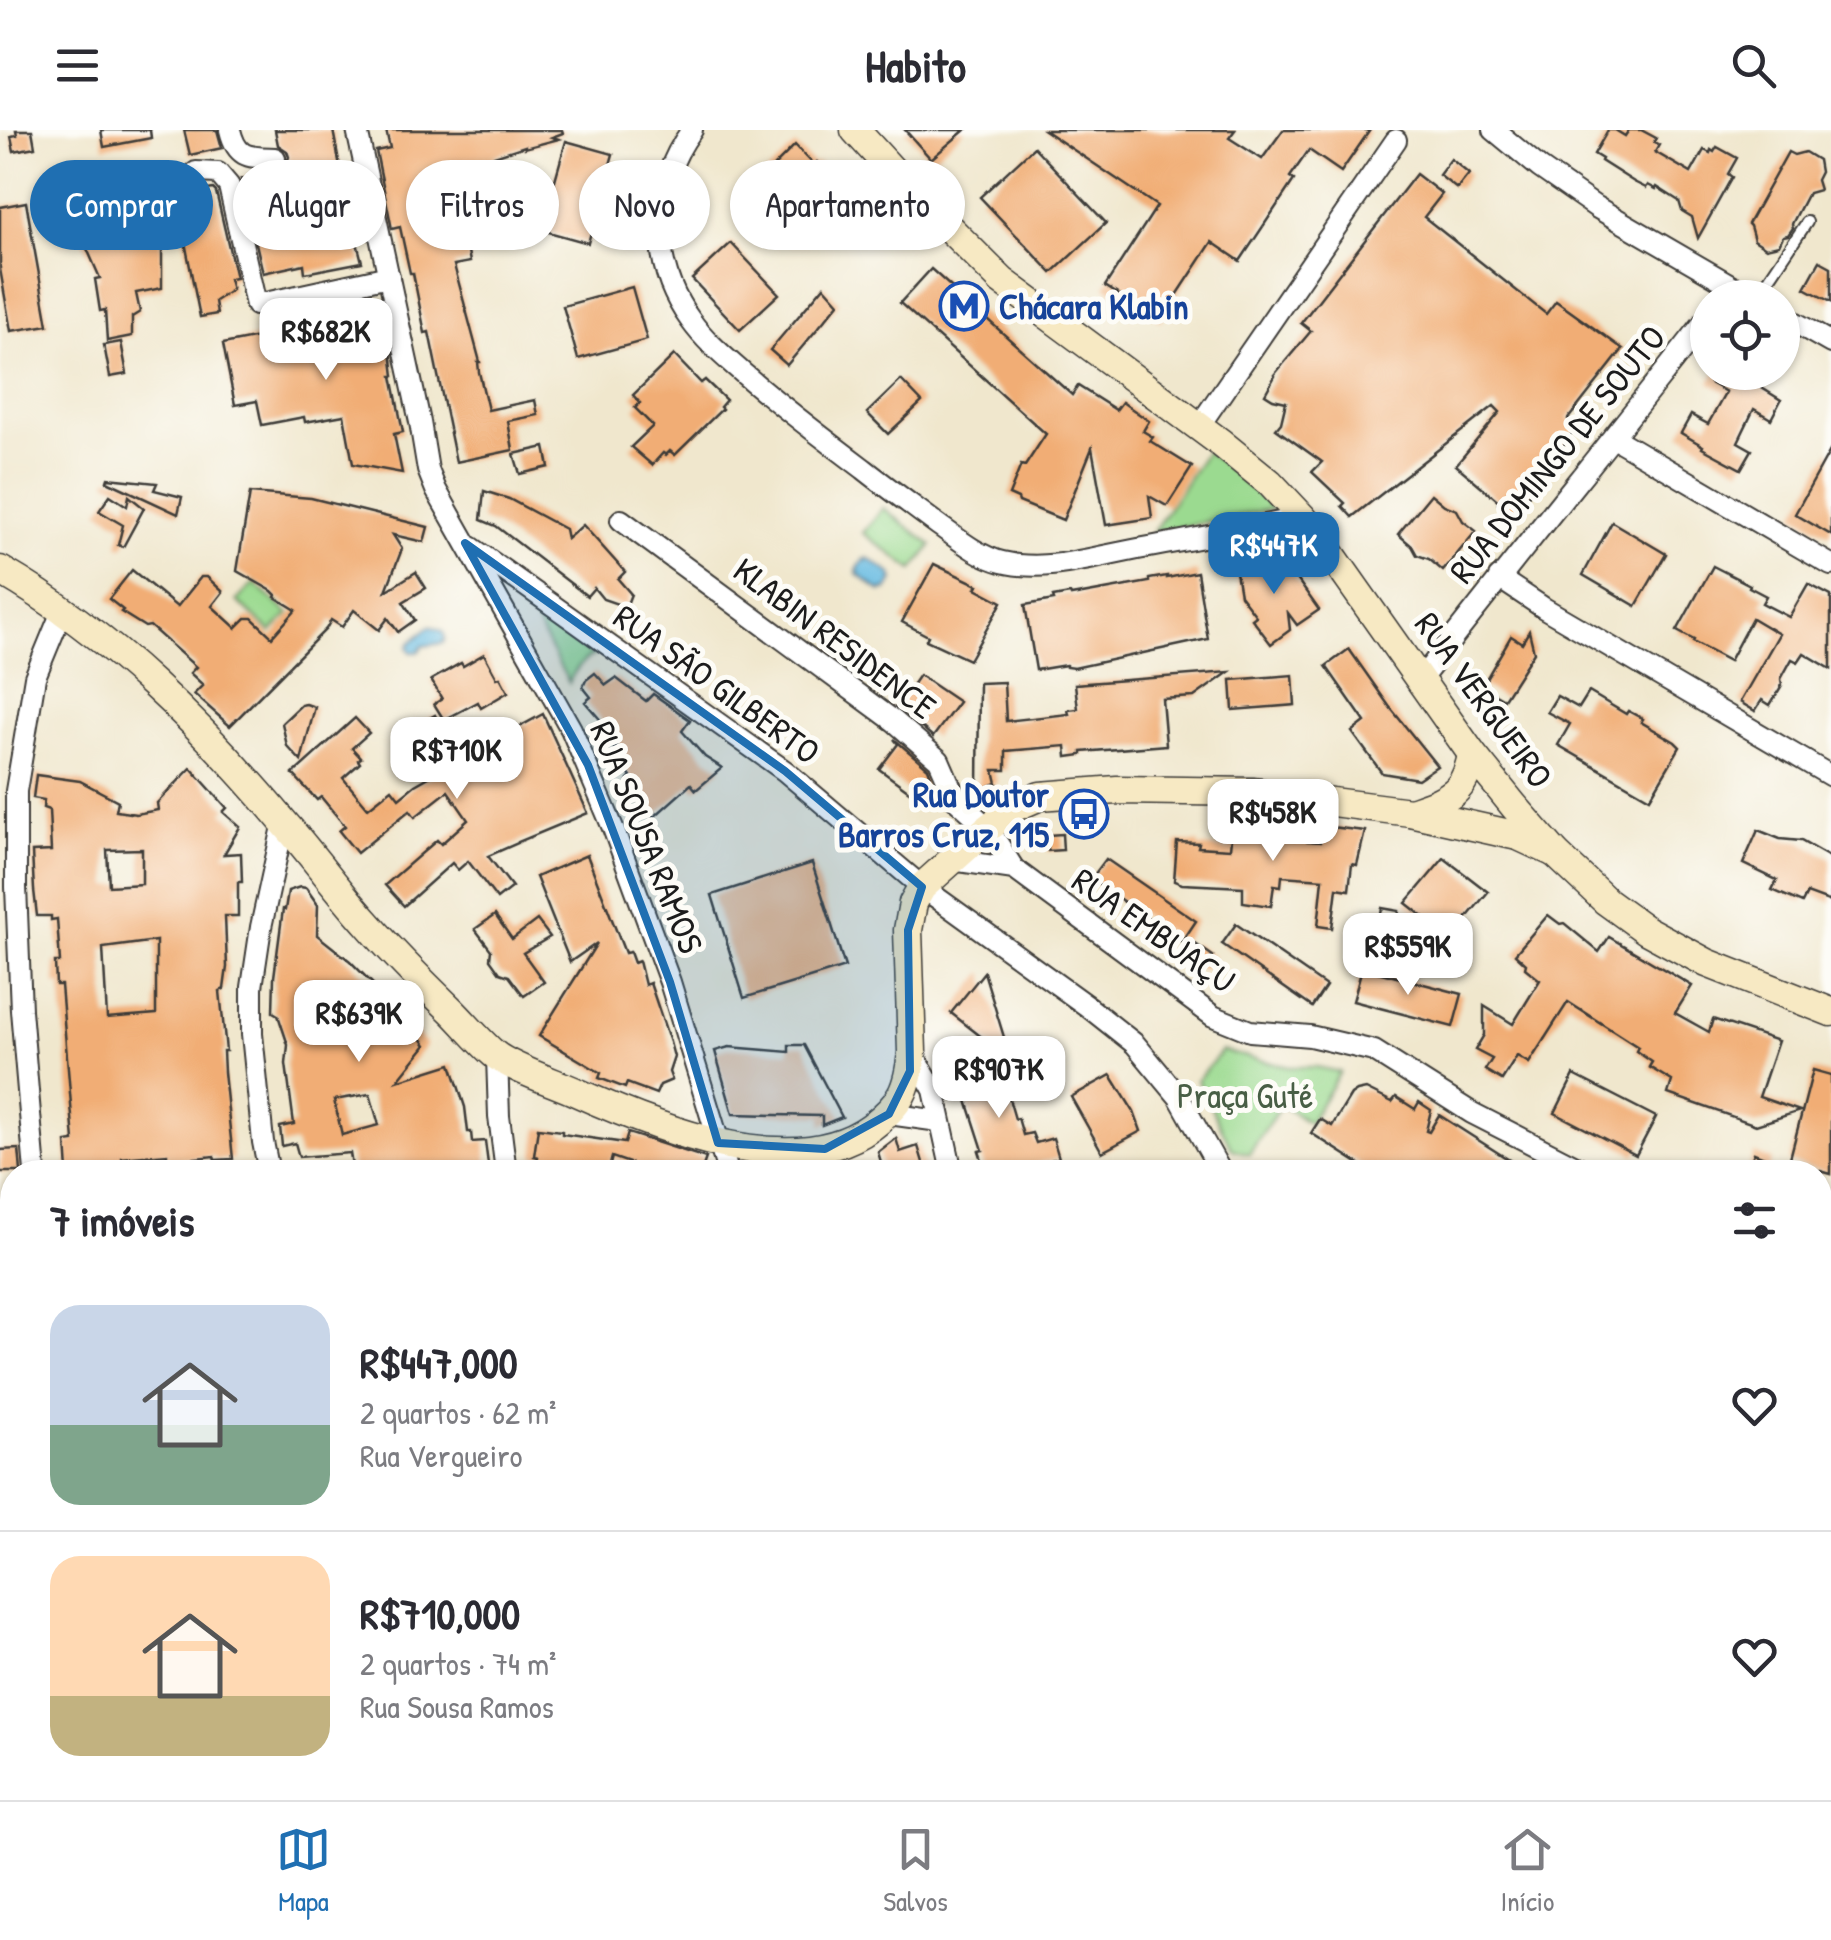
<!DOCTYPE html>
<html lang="pt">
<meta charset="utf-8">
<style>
body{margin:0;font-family:"Patrick Hand",sans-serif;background:#f2f2f3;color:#2b2b33;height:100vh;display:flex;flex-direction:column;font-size:38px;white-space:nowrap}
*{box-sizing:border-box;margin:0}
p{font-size:32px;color:#7c7c81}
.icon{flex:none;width:55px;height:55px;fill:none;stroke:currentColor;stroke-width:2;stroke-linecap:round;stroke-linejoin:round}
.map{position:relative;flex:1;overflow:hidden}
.drawer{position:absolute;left:0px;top:1030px;width:1832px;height:640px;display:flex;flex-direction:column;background:#fff;border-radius:40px 40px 0 0;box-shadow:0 2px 8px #0004}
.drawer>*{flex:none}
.guide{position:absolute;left:30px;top:30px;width:1000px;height:90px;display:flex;gap:20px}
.fabs{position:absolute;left:1690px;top:150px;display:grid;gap:20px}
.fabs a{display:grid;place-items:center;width:110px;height:110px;border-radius:50%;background:#fff;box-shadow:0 2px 8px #0004;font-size:50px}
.price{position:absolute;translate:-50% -85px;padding:0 22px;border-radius:20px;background:#fff;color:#222;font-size:32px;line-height:65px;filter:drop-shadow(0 2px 5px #0008)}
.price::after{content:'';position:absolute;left:50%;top:60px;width:30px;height:22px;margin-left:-15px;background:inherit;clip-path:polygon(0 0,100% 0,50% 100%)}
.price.selected{background:#1f6fb2;color:#fff}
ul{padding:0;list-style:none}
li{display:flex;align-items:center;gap:30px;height:250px;padding:0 50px}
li+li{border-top:2px solid #e1e1e2}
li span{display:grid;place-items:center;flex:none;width:280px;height:200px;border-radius:30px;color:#555}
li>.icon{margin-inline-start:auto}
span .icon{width:120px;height:120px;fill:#fffc;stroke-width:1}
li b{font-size:42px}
h2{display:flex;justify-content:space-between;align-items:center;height:120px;padding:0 50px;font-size:42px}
.chip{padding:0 35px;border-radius:45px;background:#fff;box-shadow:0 2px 8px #0004;font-size:35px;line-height:90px}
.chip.selected{background:#1f6fb2;color:#fff}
header{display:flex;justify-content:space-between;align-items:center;height:130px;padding:0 50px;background:#fff;font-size:45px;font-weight:700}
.menu{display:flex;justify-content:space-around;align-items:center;height:140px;border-top:2px solid #e1e1e2;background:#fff;font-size:28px;color:#7c7c81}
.menu a{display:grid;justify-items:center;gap:5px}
.menu .selected{color:#1f6fb2}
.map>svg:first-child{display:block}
</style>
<header><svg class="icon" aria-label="menu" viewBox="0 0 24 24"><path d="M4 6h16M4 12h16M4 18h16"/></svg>Habito<svg class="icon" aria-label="search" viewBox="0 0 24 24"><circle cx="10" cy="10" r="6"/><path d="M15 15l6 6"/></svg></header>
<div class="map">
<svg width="1831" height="1670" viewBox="0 0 1831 1670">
<rect width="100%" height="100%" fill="#fdfcf7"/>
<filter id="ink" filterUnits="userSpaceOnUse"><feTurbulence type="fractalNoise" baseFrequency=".01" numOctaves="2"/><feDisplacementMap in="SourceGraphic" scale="20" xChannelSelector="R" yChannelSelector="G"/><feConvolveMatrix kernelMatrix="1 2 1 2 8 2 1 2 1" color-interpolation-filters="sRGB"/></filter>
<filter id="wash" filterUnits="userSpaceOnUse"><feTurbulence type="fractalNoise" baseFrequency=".0048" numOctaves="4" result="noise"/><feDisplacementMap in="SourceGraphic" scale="40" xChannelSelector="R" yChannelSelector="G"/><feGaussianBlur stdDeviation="2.25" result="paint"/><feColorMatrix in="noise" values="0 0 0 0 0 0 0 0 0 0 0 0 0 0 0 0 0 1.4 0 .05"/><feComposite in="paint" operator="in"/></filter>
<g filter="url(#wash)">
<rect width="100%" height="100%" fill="#f0e7cd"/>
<g fill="#9bda90" stroke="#5c7b56" stroke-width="2.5">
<path d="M1206,321L1234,342L1273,379L1153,402Z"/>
<path d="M883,378L932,415L913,440L863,403Z"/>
<path d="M254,453L289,484L271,502L237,471Z"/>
<path d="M524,477L593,526C582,530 573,542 569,553L535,491Z"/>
<path d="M1222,921L1289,937H1317L1340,942L1309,993L1281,975L1249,1024L1232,1019L1197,950Z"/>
</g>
<g fill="#65bae1" stroke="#406b7e" stroke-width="2.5">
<path d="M868,428L893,445L892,448L894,450L887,460L884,459L882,462L857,444L859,442L857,440L864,429L866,431Z"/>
<path d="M430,496L443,501L445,508L443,513L423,516L418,522H411L408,517L410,513Z"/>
</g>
<g id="blocks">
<g fill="#f1ad75" fill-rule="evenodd">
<path d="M16,0H32L35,17L14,21L11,6L17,5Z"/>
<path d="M101,0H150L151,8L104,17Z"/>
<path d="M184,0H217L222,18L190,25Z"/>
<path d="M275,0H333L347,73L362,132L305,143L304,134L263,143L241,49L284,40L289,27L287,21L278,15Z"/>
<path d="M386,0H562L563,3L552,7L559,9L525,18V16L494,26L503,66L478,71L480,78L473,80L475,91L463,94L470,132L454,135L480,232H478L479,242L488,280L535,270L538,285L508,291L513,320L456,332L429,202L425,203L413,143H410L400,97L392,99L376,21L390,18Z"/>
<path d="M905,0H965L931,29Z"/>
<path d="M1044,0H1235L1229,8L1262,29L1283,0H1370L1341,42L1309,20L1290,47L1294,50L1240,131L1212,112L1160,191L1105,156L1157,76Z"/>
<path d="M1608,0H1615L1625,6L1629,0H1641L1656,8L1654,12L1659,15L1655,22L1691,43L1704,20L1710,23L1711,20L1714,22L1717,17L1737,28L1728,44L1732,47L1698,108L1692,87L1682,81L1679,71L1657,57L1656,59L1648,55L1646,58L1634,52L1601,31L1602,29L1594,24Z"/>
<path d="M566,11L613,24L588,113L541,100Z"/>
<path d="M795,15L814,35L817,32L829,44L826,48L846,67L841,72L843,74L813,103L795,84L793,86L762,52L768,46L766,44Z"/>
<path d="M1034,17L1106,93L1052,143L980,67Z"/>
<path d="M1788,22L1794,25L1805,22L1818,30L1820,42L1816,50L1819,60L1808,63L1792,94L1793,98L1788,105L1783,106L1779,115L1766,118L1754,110L1750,96L1748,94Z"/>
<path d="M1451,29L1469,44L1457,59L1439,45Z"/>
<path d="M1416,44L1442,64L1424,87L1546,184L1556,171L1623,219L1568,289L1577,296L1525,370L1527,371L1514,387L1498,374L1500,372L1456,335L1500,282L1494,276L1352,387L1342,376L1345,373L1312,342L1322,332L1276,299L1281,293L1286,272L1273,269L1265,264L1275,246L1274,245L1311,201L1301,193Z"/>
<path d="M213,59L216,62L236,148L229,149L232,160L215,171L217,184L200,187L180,87L200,83L196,62Z"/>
<path d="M26,72L48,195L11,201L0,139V77Z"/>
<path d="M162,80V158L136,163L140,182L132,187V206L107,211L105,180L100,181L95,149L100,148L77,96L106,88L113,105L134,88L140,86L151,89Z"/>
<path d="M731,113L779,164L740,200L692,149Z"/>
<path d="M1820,131L1831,137V172L1805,158Z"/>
<path d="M931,139L1072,265L1078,256L1116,280L1122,272L1149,291L1143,301L1153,307L1150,311L1192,337L1167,376L1149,366L1152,388L1106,395L1092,318L1063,390L1019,372L1018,369L1009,365L1021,335L1025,336L1046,304L900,173Z"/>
<path d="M824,156L839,173L787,235L770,220Z"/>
<path d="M632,157L647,210L578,229L563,176Z"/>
<path d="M382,180L391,221L394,246H392L403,302L394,304L402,343L353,334L344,285L305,292L304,287L262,295L257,271L235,275L223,214L288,201L290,210L319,204L317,194Z"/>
<path d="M121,212L127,244L110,247L104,215Z"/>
<path d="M674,225L701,253L705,250L726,270L720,277L722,279L675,325L670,321L666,325L663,323L652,335L631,317L653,296L635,278L640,273L633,265Z"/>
<path d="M1716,242H1736L1781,270L1771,289L1754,279L1738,312L1752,320L1741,339L1702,318L1703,316L1681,303L1691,285L1708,294L1726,262L1710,253Z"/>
<path d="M901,250L922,272L888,304L867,283Z"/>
<path d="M545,317L549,337L520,344L514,324Z"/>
<path d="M1831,319V405L1795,384Z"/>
<path d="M108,348L157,353L154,360L182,367L178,384L107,351Z"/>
<path d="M484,361L509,369L565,399L567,409L583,395L625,442L618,449L631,464L626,477L603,469L594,458L587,466L496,396L481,390Z"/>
<path d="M250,363L311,368L428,397L424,412L393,405L402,419L386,461L416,442L426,458L403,472L415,490L398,502L388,488L379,500L354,480L342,497L331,490L326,499L230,596L194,564L203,555L190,543L196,537L150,496L145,497L121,482L123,480L109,469L132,440L177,477L201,447H207L223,462L212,476L236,498L246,488H252L272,507L296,480L275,467L276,465L272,461L237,441Z"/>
<path d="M1431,364L1444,375L1457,380L1463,391L1476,401L1443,441L1429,429L1417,425L1412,416L1398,404Z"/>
<path d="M110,365L127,376L129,366L144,378L123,417L118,415L123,395L99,381Z"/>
<path d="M1612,392L1666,424L1636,476L1583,445Z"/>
<path d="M1282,428L1319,480L1297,495L1288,483L1290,500L1271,514L1252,489L1256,486L1240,465L1235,436Z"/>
<path d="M934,434L978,455L976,458L1002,472L969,530L926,510L928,506L902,492Z"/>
<path d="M1713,436L1750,455L1749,457L1766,466L1762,473L1789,487L1808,454L1831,466V539L1804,523L1798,532L1792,529L1781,549L1782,555L1770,575L1762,570L1755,581L1740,572L1779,504L1752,488L1729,531L1693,512L1694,510L1677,501Z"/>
<path d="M1197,442L1208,509L1074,538L1066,537V535L1036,540L1025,475L1054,470L1053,467L1070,464L1071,466L1149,452V449L1167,446V448Z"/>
<path d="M1529,501L1534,522L1504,569L1482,556L1511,506L1522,513Z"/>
<path d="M1349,519L1389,576L1437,636L1418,649L1382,643L1352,602L1365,592L1326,536Z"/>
<path d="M484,524L497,548L500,547L508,562L481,578L478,572L444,590L434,574L442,569L431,550L461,533L463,536Z"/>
<path d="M1229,542L1194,567L1162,569L1166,615L1082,622V625L1067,627L1066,616L1006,621V640H994L997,653L978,661L979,553L1004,552L1006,591L1069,584L1068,580L1078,579L1075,554Z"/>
<path d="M595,543L606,555L616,548L646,571L653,564L690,590L682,601L705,627L722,638L696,660L691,654L654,687L640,672L644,668L628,650L631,647L621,635L625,631L614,619L618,616L607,604L610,601L585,572L591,567L583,557L586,550Z"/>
<path d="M919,545L959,572L933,607L908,585L910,581L899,574Z"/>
<path d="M1293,545L1295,575L1233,580L1231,550Z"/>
<path d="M1589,562L1626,584L1628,581L1643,589L1641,592L1675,612L1680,617L1650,668L1558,615L1570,594L1547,582L1557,566L1579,578Z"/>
<path d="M306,574L315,577L301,631L287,616L282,593L301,575Z"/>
<path d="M543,584L588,683L518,712V713L488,726L512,757L497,769L468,731L458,740L452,733L404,776L385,755L437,710L441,714L468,690L448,661L415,687L410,680L357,723L339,701L345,696L321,667L317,670L293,644L355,588L369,603L352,618L361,628L358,630L360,633L343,648L368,678L392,659L399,668L415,655L457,631L459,634L479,623L486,615Z"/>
<path d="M435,585L444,601L429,610L419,594Z"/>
<path d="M894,609L928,638L931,646L916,666L879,639L898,614Z"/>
<path d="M191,638L227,678L223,682L240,697L224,724L241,723L242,752H238V786H225L227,837L224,859L220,861L226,921H223L224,942L233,1029L215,1030L214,1026L167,1031V1024L122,1028V1034L118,1035V1038L88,1040V1042H68L66,1012L74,1011L61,855H56L55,832H60L57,789L51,790V786H37L34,760L32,722L51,721L49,680L43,678L44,670L33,668L36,645L80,651L118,671L116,681L136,684L158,680L157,673ZM142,719V754L109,756L107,720ZM156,811V884L107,888L103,818Z"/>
<path d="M1256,688L1273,690L1272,708L1320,712L1322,696L1365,701L1357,735L1352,734L1349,760L1337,758L1332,798L1318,796L1323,749L1282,746L1281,756L1274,755L1271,776L1243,772V757L1182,754L1174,751L1177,712L1199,713L1198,717L1230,719L1232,698L1256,699Z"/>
<path d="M1758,700L1780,709L1801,711L1831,728V772L1807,763L1802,773L1772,760L1777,750L1743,734Z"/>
<path d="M1062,704L1063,720L1048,721V705Z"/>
<path d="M587,725L625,823L630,822L634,833L639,831L645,855L650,853L670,912L674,927L669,942L672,950L660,955L656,964L627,953L625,958L599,948L601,943L539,906L597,813L570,832L536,747Z"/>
<path d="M1444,728L1488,762L1450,808L1406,773Z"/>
<path d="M1106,729L1196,791L1182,812L1091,749Z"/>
<path d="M812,733L845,837L744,868L712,765Z"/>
<path d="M300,757L306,758L318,775L317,805L350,831L376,857L373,861L403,889L406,887L426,915L397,951L451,934L465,977L468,1002H471L472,1012L485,1011L489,1042H353L350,1023L299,1027L295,1013L282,1016L280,997L294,994L286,934L288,915L278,885L273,882L274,847L283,779L285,780L288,761ZM370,964L379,995L342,1005L334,970Z"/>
<path d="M1382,778L1399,781L1395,802L1378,799Z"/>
<path d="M495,785L512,809L537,790L550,807L523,823L544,852L524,866L509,846L500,843L490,829L491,820L475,799Z"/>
<path d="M1548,785L1560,794L1564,793L1599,822L1609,807L1692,856L1675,883L1709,902L1713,889L1778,911L1759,967L1800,981L1756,995L1668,964L1672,951L1649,937L1652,932L1636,921L1638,917L1568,872L1529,933L1517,926L1502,950L1485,940L1492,929L1475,920L1484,905V876L1513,894L1540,850L1525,838L1526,834L1515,824Z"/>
<path d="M1236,794L1326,856L1312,877L1222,814Z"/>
<path d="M1194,813L1213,826L1203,840L1184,826Z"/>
<path d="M1362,838L1462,864L1453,897L1353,871Z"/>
<path d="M984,842L1011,930L951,883Z"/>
<path d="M789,915H804L842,987L822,995V986L733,984L715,921L729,917L789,922Z"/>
<path d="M997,928L1015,989L1018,988L1023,1005L1032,1003L1036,1013L1053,1008L1059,1028L1005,1042H986L979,1021L983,1020L964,961L952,965L947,950L959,947L958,942L960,941V939Z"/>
<path d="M1813,940L1831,945V1044L1789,1032Z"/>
<path d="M1111,945L1134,982L1141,1001L1102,1022L1071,967Z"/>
<path d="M1574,945L1656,987L1636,1025L1555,983Z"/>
<path d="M1366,959L1392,972L1396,967L1415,979L1419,972L1431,980L1426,1001L1429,1002L1439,985L1528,1042H1372L1311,1003L1320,989L1332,996L1351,965L1357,961Z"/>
<path d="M538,998L562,1001V1004L625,1013L628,1003L706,1028L701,1042H646L647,1039L612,1027L608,1042H536L538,1027L534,1026Z"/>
<path d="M896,1008L900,1022L918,1016L925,1039L913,1042H884L878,1022Z"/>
<path d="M19,1019L21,1042H0V1020Z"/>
<path d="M1754,1023L1772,1030L1768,1042H1747Z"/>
</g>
</g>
</g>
<g filter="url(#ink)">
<use href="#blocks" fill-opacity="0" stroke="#3c3a37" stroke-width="2.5"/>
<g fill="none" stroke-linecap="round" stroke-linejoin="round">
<g stroke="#3c3a37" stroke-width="14">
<g id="lane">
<path d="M1756,168L1807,92"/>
<path d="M392,1658L408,1670"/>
<path d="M180,1670L181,1658"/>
</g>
</g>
<g stroke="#3c3a37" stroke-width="24">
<g id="street">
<path d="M230,0C237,29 249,27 275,28"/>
<path d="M357,0L420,292L428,340L436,360L571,599L613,698L670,852L728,1042"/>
<path d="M692,0C650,57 649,134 691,191C706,212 726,228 745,245C783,278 824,309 864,339C888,358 913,376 937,394C957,408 978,426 1002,432C1045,443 1095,427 1138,419C1192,409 1247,400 1302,387"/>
<path d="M1494,0L1540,38L1596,77L1753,168"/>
<path d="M196,42L218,43L229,56L256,175L389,146"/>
<path d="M1782,185L1831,213"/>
<path d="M1199,296L1396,10"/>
<path d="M1614,308L1831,435"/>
<path d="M621,390L894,591L939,630L956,669L988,698L1014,739L1213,886L1250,901L1310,906L1374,921L1472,983L1587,1042"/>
<path d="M471,417L785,641L922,757L1087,876L1135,914L1179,967L1221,1042"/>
<path d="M1499,448L1544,478L1831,646"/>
<path d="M1421,549C1515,427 1613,309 1708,187"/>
<path d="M952,730L1014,739"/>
<path d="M912,922L934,960L952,1042"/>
<path d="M497,927L499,986L506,1042"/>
<path d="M889,984L939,991"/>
<path d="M35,1042L21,880L16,757V661L35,547L63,479"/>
<path d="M269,1042L263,1012L252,904V857L261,797L284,692"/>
<path d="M1820,1154L1831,1159"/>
<path d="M0,1163H12"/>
<path d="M0,1367L12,1366"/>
<path d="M1820,1371L1831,1375"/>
<path d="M1820,1558L1831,1559"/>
<path d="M78,1658V1670"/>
<path d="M669,1658V1670"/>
</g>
</g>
<g stroke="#3c3a37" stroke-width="31">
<g id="secondary">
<path d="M855,0L899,48L1002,151L1221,313L1270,353L1302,387L1331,424L1472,624L1514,676L1555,723L1606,771L1646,800L1707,833L1831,882"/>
<path d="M0,440C111,504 204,597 286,695C314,727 339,762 368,794C394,824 423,853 452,881C466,895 479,911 494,924C509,937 556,953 576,962C654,997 793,1054 871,997C901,974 908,960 912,922L908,800L913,773L922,757L988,698L1015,677L1040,666L1117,660L1254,662L1410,682L1518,706L1555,723"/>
<path d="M1411,682C1447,669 1465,665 1472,624"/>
<path d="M0,1589L12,1588"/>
<path d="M1021,1658L1112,1670"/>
</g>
</g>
<use href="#lane" stroke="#fff" stroke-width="10"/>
<use href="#street" stroke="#fff" stroke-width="20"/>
<use href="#secondary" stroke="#f7e9c3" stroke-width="28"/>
</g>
</g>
<path fill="#1f6fb2" fill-opacity="0.2" stroke="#1f6fb2" stroke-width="8" stroke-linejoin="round" d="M465,413L785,641L922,757L908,800L910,941L889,984L825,1019L718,1013L670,852L588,635Z"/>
<defs>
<g id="metro-ring" transform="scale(2.5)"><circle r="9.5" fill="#fdfcf7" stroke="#1a4fb4" stroke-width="1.5"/><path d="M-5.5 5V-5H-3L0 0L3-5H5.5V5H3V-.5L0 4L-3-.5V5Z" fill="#1a4fb4"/></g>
<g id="bus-ring" transform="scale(2.5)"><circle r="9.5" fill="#fdfcf7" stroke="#1a4fb4" stroke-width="1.5"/><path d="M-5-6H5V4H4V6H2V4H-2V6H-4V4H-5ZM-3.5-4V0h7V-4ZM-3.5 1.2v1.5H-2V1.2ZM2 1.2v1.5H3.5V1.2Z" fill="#1a4fb4"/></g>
</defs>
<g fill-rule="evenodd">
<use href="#metro-ring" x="964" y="176"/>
<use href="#bus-ring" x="1084" y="684"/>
</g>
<g text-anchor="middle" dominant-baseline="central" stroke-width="10" stroke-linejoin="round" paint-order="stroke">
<g font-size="35" font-weight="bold" fill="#164399" stroke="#fdfcf7" text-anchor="start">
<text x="999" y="176">Chácara Klabin</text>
<text x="1049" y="664" text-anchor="end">Rua Doutor<tspan x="1049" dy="40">Barros Cruz, 115</tspan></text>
</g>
<g font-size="35" fill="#1c1c1c" stroke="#fdfcf7">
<text transform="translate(1557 324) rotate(-51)">RUA DOMINGO DE SOUTO</text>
<text transform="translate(835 508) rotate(37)">KLABIN RESIDENCE</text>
<text transform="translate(717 554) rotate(36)">RUA SÃO GILBERTO</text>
<text transform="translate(1484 570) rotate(54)">RUA VERGUEIRO</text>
<text transform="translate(647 707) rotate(68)">RUA SOUSA RAMOS</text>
<text transform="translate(1154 800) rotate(35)">RUA EMBUAÇU</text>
</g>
<g font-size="35" fill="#485e45" stroke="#fdfcf7">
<text x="1245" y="965">Praça Guté</text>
</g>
</g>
</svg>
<div class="fabs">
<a><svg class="icon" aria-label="locate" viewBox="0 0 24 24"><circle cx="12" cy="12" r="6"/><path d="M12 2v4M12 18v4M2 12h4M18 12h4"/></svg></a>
</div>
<b class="price" style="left:326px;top:253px">R$682K</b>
<b class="price selected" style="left:1274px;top:467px">R$447K</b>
<b class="price" style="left:457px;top:672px">R$710K</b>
<b class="price" style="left:1273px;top:734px">R$458K</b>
<b class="price" style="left:1408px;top:868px">R$559K</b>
<b class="price" style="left:359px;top:935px">R$639K</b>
<b class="price" style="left:999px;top:991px">R$907K</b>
<div class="guide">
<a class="chip selected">Comprar</a>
<a class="chip">Alugar</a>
<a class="chip">Filtros</a>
<a class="chip">Novo</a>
<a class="chip">Apartamento</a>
</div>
<section class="drawer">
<h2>7 imóveis<svg class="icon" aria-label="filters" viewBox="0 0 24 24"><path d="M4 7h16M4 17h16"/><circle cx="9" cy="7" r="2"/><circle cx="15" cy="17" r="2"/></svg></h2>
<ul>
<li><span style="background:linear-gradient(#c9d6e8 60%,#7fa58c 0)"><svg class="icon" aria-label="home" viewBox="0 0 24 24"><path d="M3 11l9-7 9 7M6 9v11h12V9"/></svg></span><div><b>R$447,000</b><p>2 quartos · 62 m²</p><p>Rua Vergueiro</p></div><svg class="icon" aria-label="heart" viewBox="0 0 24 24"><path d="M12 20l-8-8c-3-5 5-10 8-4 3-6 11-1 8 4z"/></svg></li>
<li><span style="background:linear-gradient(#ffd9b3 70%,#c2b280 0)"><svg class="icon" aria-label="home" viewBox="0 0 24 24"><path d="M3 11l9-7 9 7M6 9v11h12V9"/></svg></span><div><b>R$710,000</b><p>2 quartos · 74 m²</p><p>Rua Sousa Ramos</p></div><svg class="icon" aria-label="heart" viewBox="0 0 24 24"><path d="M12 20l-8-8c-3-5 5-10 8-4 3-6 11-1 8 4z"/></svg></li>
</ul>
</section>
</div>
<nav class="menu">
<a class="selected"><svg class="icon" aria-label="map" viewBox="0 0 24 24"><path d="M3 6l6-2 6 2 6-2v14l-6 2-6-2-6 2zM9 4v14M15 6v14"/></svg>Mapa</a>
<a><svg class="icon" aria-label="saved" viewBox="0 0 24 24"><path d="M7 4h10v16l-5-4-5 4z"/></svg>Salvos</a>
<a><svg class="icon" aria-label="home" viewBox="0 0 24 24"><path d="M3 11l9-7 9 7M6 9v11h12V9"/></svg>Início</a>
</nav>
